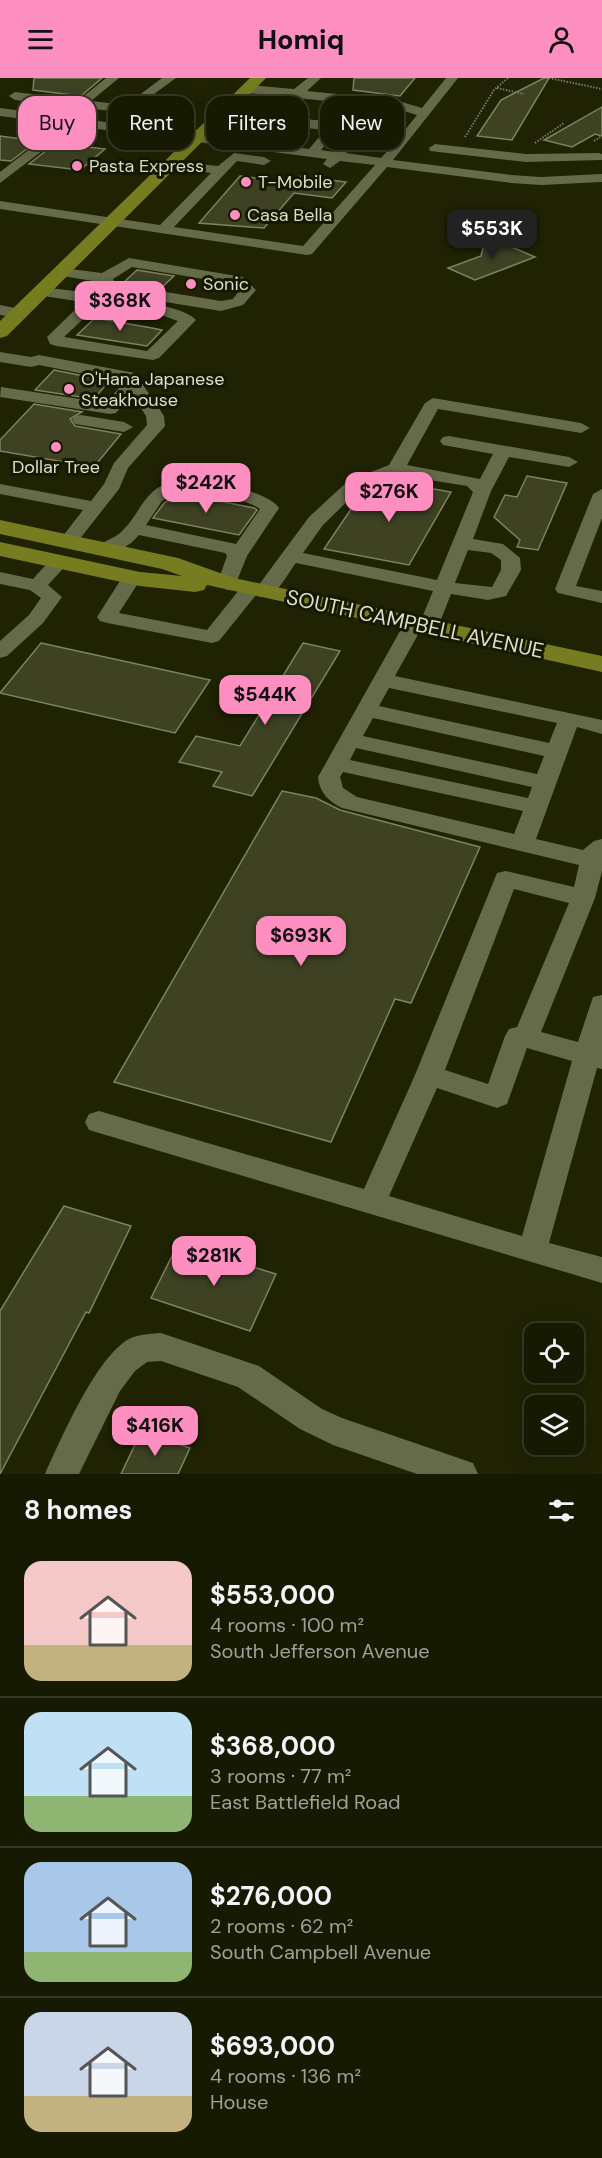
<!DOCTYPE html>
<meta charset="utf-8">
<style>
body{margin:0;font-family:"DM Sans",sans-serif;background:#242711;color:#f1f3f6;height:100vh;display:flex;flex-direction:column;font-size:22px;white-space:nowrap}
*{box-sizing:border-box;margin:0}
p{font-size:20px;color:#9ea199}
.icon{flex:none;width:33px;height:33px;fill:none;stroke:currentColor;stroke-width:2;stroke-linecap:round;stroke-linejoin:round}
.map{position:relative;height:1396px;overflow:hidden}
.details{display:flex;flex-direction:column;background:#171a02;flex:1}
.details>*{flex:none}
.guide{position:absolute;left:18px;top:18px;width:567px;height:54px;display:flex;gap:12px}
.buttons{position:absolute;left:524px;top:1245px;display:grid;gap:12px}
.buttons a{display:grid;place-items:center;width:60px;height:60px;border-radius:12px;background:#171a02;box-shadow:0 6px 24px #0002,0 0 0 2px #363824;font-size:30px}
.price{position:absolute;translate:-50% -51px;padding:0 14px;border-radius:12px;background:#fd8ec0;color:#111;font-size:20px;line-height:39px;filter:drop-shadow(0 2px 3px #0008)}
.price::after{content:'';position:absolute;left:50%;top:36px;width:18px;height:14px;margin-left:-9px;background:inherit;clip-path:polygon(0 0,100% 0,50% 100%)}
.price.current{background:#222;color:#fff}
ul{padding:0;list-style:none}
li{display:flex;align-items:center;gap:18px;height:150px;padding:0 24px}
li+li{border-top:2px solid #363824}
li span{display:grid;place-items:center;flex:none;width:168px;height:120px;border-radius:18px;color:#555}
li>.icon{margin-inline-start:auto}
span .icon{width:72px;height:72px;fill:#fffc;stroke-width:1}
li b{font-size:26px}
h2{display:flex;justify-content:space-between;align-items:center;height:72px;padding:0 24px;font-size:26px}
.tag{padding:0 21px;border-radius:18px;background:#171a02;box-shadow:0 6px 24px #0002,0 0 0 2px #363824;font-size:21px;line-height:54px}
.tag.current{background:#fd8ec0;color:#111}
header{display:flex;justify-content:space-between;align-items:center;height:78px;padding:0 24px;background:#fd8ec0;color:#111;font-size:27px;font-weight:800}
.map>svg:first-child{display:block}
</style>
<header><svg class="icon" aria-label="menu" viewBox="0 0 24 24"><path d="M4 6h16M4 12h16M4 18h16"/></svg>Homiq<svg class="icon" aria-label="person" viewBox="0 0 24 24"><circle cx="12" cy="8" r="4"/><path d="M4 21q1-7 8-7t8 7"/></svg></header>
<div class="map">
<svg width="602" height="1396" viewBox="0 0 602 1396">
<rect width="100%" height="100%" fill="#1f2203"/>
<g fill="#3e4223" stroke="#7d8260" stroke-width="1.5">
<path d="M34,0H102L81,18L33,12Z"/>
<path d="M354,0H415L400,18L353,12Z"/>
<path d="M544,0H549L512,62L477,58L501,22Z"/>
<path d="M602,29V58L595,56L572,69L544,62Z"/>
<path d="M0,58L37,63L11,83L0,82Z"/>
<path d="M56,65L70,67L105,71L80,92L29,86Z"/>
<path d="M240,98L296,105L301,98L346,104L332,120L294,115L264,150L199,145Z"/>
<path d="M486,158L535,179L475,202L448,190L481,178Z"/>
<path d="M137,192L174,198L160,211L123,205Z"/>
<path d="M95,240L152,250L162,252L147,268L77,257Z"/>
<path d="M54,292L109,303L94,321L35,312Z"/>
<path d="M34,326L82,334L70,341L75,348L121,356L94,389L0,373V362Z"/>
<path d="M527,398L567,405L538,472L517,469L520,462L494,439L505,417L517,419Z"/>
<path d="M400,405L451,414L409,487L324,471L364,412L369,410L394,415Z"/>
<path d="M179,415L254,430L257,432L239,457L153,440L164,425Z"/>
<path d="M41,565L210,602L175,655L0,615Z"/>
<path d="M303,565L340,573L252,718L213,708L222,694L179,684L196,658L240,668Z"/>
<path d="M282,713L316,720L340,732L480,769L411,925L395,921L331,1064L114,1004Z"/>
<path d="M64,1128L131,1148L89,1235L86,1234L0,1396V1233Z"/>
<path d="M178,1166L276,1196L250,1253L151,1220Z"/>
<path d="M141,1354L190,1370L178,1396H121Z"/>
</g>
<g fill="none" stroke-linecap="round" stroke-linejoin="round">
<g stroke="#797c63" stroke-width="2" stroke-dasharray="1.5 1.5" stroke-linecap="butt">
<path d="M549,0L602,11"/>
<path d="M497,10L524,16"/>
<path d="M465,59L494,12L508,0"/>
<path d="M594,63L602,58"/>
<path d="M535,65L564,45"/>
</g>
<g fill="#656a49" fill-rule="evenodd">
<path d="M106,0H119L91,23L126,27L162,0H176L128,35L86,30L77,38L71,34L75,29L15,22L9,18L15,14L79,22Z"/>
<path d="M308,0H321L307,13L395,22L422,30L446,0H458L393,82L511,97L541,99L602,96V104L541,107L511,105L387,89L312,176L307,177L0,131V123L160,147L211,95L168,89V83L218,88L234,75L264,79L271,83L264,87L237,83L174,149L303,168L375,87L340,83L330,90L323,86L327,81L75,48L0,105V94L62,46L0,38V30L309,71L325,52L222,41L216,37L222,33L325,43L339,51L321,72L334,74L348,57L353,56L397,62L417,37L394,30L249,15L243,11L249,7L294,11ZM356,64L391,69L381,80L346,75Z"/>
<path d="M435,66L526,76L599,75L602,76V82L526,84L430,73L429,70Z"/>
<path d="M129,180L243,199L256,212L243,227L221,233L110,215L105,213L99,204L62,198L55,194L62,190L102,195ZM132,189L233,206L240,212L233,221L221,223L116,206L113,201Z"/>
<path d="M42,209C70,213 181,223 196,242L159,280L153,282L56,268L50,266L47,259L83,224L37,217L34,214ZM99,226L161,237L178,243L147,273L64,259Z"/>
<path d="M0,227L25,232L28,235L20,240L0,237Z"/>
<path d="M0,274L31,279L39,277L135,295L164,338L165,348L128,390L119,411L75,467H61L59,463L83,432L0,416V406L91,423L104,406L114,385L147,347L146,338L132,316L116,335L110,336L0,319L1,309L106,325L124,304L39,287L31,289L0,284Z"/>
<path d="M433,320L581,345L590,350L581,355L438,331L407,387L480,401L493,376L443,367L440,363L443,359L449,358L569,379L578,384L569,389L509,379L491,413L473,461L503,466L520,480L521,492L506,518L488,522L451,516L438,549L435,553H420L395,598L602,642V656L577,649L536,761L583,772L594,763L602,761V793L595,820L541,954L578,964L593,919L602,917V991L597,990L549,1165L602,1179V1205L99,1055L89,1052L85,1044L89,1036L99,1033L364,1111L415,997L497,795L506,793L574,809L579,787L342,730C329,724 319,714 318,699L404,546L407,542H421L433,513L296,485C286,497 274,527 256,517L219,563L212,565L107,545L100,543L97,539L125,495L132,493L142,499L119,535L207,552L243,507L250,505L258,508L309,439L348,403L389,387L425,325ZM398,397L467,408L473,414L437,502L303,475L323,447L360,411ZM468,472L491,475L501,482V492L492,509L455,505ZM389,610L557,645L549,665L379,628ZM373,640L544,678L537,696L363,658ZM356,670L532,709L528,720L350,682ZM343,694L523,733L514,756L357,719L343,710L340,699ZM514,811L569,825L517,949L509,951L505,958L488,1006L445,992ZM527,970L572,983L522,1158L389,1118L437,1010L497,1030L507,1026Z"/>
<path d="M81,337L124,344L133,349L124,354L75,346L72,342L75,338Z"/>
<path d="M183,402C206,403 266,411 279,430L247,478L234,510L227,512L217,506L227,478L225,475L139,457C130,468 119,473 106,477L96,471C102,463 113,461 120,455C144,433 143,406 183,402ZM179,413C197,412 246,420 260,431L236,466L146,447L162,423Z"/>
<path d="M602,411V440L576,508L602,513V525L558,515L555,511L593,416Z"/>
<path d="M59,478L69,484L48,507L62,519L43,545L7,578L0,580V563L29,537L41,520L30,512L0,506V494L33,501L52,480Z"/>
<path d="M161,1255L259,1288L322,1331L342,1340L473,1385L478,1396H417L333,1367L300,1351L238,1309L161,1283L147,1284L135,1293L120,1313L79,1396H45C61,1361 96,1279 129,1261C139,1256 150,1256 161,1255Z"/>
</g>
<g fill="#757d20" fill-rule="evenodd">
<path d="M250,0H266L7,258L0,260V243Z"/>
<path d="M0,442L178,480L234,500L602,578V594L207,507L204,512L195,514L140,508L0,478V464L140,494L182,498L162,491L0,456Z"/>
</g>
</g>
<g fill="#fd8ec0" stroke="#161900" stroke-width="2">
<circle cx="77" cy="88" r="6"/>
<circle cx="246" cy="104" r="6"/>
<circle cx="235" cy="137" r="6"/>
<circle cx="191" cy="206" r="6"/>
<circle cx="69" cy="311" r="6"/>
<circle cx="56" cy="369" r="6"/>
</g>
<g text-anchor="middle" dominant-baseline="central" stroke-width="6" stroke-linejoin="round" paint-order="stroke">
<g font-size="18" fill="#dbdecc" stroke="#161900" text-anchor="start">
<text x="89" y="88">Pasta Express</text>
<text x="258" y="104">T-Mobile</text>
<text x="247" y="137">Casa Bella</text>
<text x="203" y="206">Sonic</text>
<text x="81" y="301">O'Hana Japanese<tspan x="81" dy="21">Steakhouse</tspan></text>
<text x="56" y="389" text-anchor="middle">Dollar Tree</text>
</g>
<g font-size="21" fill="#dbdecc" stroke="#161900">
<text transform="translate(415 546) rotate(12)">SOUTH CAMPBELL AVENUE</text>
</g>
</g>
</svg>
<div class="buttons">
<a><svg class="icon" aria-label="locate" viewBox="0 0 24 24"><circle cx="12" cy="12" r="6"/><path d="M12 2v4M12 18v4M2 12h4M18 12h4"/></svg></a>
<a><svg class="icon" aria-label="layers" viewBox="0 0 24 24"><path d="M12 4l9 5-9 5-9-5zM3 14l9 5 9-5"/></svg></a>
</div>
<b class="price current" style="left:492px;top:182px">$553K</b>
<b class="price" style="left:120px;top:254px">$368K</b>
<b class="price" style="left:206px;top:436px">$242K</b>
<b class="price" style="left:389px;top:445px">$276K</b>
<b class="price" style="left:265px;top:648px">$544K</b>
<b class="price" style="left:301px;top:889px">$693K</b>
<b class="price" style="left:214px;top:1209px">$281K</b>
<b class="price" style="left:155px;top:1379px">$416K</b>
<div class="guide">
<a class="tag current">Buy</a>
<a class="tag">Rent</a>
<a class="tag">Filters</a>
<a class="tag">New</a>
</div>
</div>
<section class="details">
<h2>8 homes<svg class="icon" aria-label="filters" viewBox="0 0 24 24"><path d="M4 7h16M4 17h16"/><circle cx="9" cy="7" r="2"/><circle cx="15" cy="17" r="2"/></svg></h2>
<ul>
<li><span style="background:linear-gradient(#f6c9c9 70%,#c2b280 0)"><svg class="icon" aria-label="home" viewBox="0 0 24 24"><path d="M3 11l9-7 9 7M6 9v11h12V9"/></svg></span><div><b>$553,000</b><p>4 rooms · 100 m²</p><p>South Jefferson Avenue</p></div></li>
<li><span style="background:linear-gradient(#bfe0f5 70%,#8fb573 0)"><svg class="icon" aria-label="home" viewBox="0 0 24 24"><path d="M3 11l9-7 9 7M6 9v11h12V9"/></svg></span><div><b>$368,000</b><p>3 rooms · 77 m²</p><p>East Battlefield Road</p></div></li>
<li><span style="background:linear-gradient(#a9c7e8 75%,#8fb573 0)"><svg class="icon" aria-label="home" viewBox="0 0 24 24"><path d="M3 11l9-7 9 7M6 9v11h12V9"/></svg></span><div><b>$276,000</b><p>2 rooms · 62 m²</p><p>South Campbell Avenue</p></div></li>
<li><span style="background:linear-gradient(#c9d6e8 70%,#c2b280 0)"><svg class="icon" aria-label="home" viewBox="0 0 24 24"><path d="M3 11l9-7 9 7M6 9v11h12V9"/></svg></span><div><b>$693,000</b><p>4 rooms · 136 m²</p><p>House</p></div></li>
</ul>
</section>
